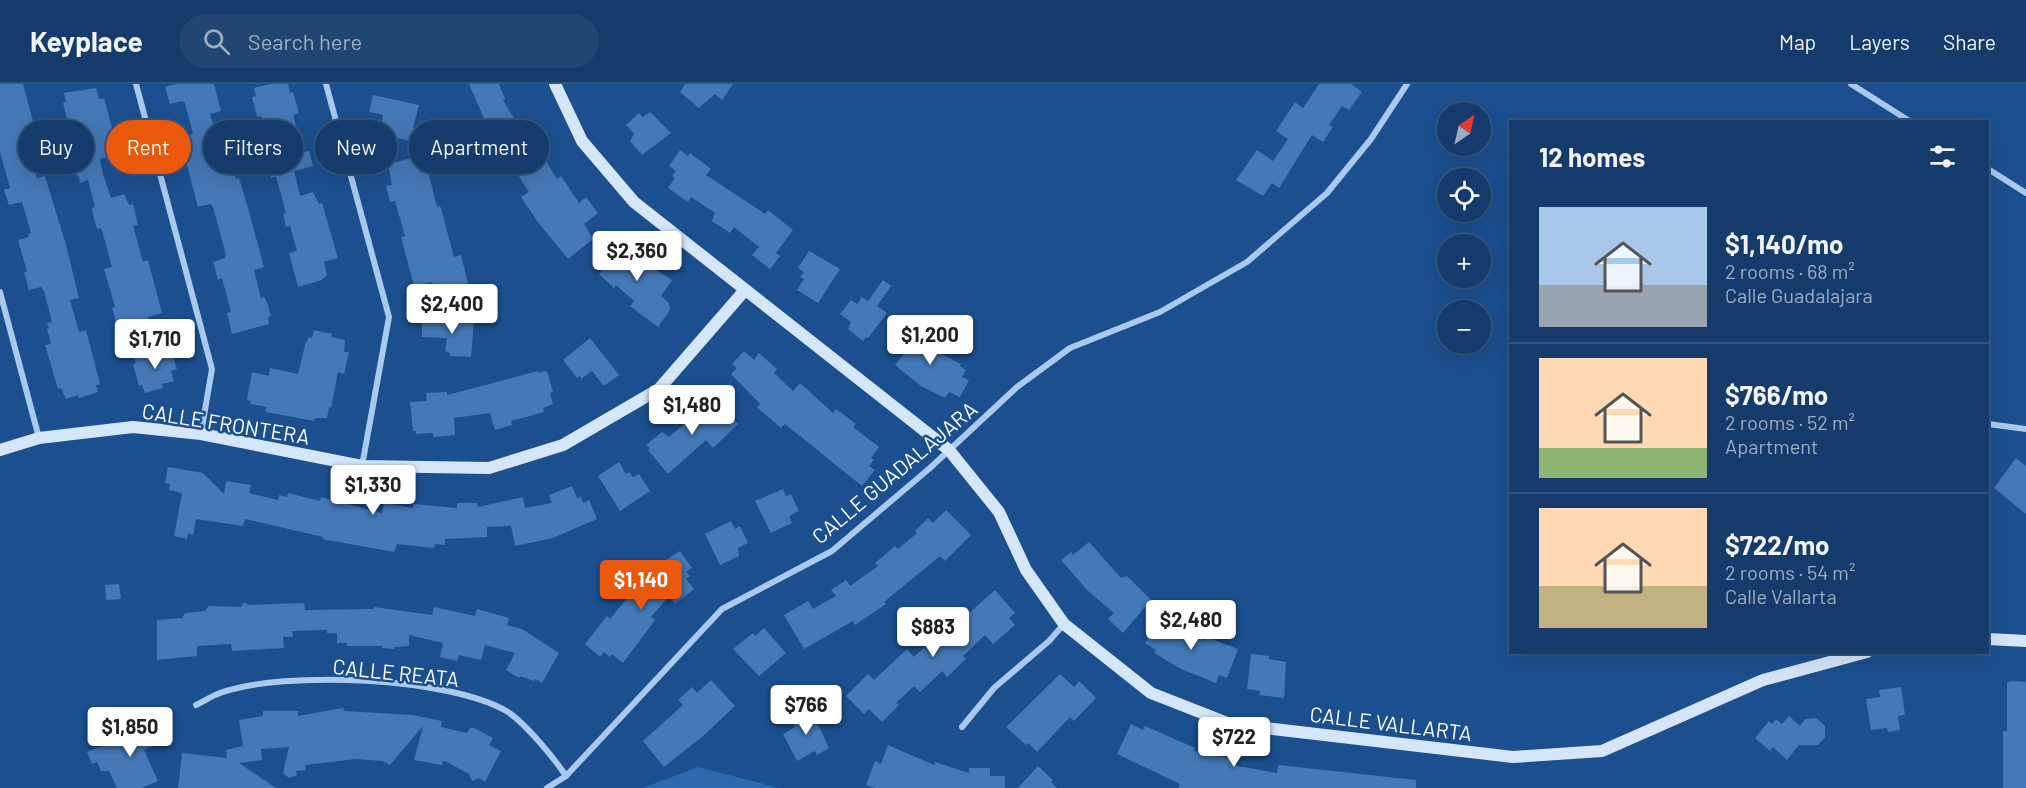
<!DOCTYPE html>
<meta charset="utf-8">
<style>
body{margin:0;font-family:Barlow,sans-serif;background:#214673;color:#f1f3f6;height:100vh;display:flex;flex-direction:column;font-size:22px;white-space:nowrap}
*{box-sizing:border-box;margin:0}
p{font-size:20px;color:#9dadc1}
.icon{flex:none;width:33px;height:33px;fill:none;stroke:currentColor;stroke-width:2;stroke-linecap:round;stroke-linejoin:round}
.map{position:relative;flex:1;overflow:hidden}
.details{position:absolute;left:1509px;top:36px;width:480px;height:534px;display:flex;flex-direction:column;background:#143b6b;border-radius:0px;box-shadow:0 6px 24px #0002,0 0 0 2px #33557e}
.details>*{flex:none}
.hud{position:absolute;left:18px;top:36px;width:570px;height:54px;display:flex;gap:12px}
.needle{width:39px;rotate:34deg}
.tools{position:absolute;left:1437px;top:18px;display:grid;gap:12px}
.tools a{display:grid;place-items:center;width:54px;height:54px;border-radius:50%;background:#143b6b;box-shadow:0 6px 24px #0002,0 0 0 2px #33557e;font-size:30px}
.price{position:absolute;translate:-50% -51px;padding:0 14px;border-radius:6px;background:#fff;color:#222;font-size:20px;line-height:39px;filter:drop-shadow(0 2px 3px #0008)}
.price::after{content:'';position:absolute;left:50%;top:36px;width:18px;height:14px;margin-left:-9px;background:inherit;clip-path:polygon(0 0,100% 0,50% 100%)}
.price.active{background:#ea580c;color:#fff}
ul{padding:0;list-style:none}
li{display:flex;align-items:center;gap:18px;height:150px;padding:0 30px}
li+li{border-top:2px solid #33557e}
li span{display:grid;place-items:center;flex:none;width:168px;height:120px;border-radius:0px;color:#555}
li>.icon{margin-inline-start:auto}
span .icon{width:72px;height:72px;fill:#fffc;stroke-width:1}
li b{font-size:26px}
h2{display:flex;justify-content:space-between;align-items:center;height:72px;padding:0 30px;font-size:26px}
.pill{padding:0 21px;border-radius:27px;background:#143b6b;box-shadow:0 6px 24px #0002,0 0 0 2px #33557e;font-size:21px;line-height:54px}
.pill.active{background:#ea580c;color:#fff}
header{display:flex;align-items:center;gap:36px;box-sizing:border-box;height:84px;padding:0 30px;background:#143b6b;border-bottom:2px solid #33557e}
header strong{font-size:28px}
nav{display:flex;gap:33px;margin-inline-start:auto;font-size:21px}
.search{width:420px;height:54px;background:#214673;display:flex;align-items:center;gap:15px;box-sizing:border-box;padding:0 21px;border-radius:33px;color:#9dadc1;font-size:22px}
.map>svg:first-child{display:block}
</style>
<header>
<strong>Keyplace</strong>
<div class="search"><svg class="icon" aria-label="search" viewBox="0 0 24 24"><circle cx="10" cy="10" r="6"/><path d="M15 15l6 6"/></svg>Search here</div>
<nav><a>Map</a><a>Layers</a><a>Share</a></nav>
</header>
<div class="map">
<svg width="2026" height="704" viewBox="0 0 2026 704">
<rect width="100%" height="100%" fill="#1b4f8f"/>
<path fill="#2e69ad" d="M698,683L779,704H643Z"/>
<g fill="#4478b7">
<path d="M0,0H23L39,59L28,62L37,94L45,92L66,161L79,214L70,216L79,248L86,246L100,300L96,301L98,308L79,314L78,311L66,315L61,304L58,305L45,261L51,260L47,245L49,244L47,239L52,238L44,207L41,203L29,206L24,188H27L18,156L29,153L28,150L31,149L22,118L9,121L4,106L10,104L0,68Z"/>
<path d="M177,0H214L221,27L210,30L219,61L226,59L236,95L239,94L248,124L264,183L254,186L261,214L264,213L267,218L271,232L268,233L269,240L232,250L227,229L231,228L222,194L218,196L213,178L225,174L226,171L213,123L210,120L198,123L185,74L190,72L186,57L188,56L187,52L193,50L185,19L182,17L170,20L165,3Z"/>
<path d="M270,0H288L290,9L293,8L299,29L293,31L304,68L309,67L313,82L294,87L300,112L313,108L319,120L322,119L338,174L324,178L327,191L322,196L298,203L289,169L297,167L290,142L286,143L283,130L286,129L276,92L271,94L266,74L274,72L265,38L263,39L261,32L257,33L252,13L256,12L254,4Z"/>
<path d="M469,0H499L505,15L503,16L522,48L525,50L536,43L545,60L538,64L557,95L561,92L579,119L586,113L598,129L584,140L593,155L568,175L537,137L521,113L529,108L511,80L505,83L493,62L486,50L490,48Z"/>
<path d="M685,0H733L722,16L715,10L699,24L680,8Z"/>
<path d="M1319,0H1351L1362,8L1349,26L1342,22L1329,41L1333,43L1323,58L1312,51L1279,104L1272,99L1263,112L1236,96L1257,66L1273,77L1288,55L1276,47L1295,18L1303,24Z"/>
<path d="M96,4L99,15L104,14L119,70L100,75L103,90L111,114L124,110L129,121L133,120L138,141L133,142L143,178L148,176L162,229L148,233L151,246L132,268L129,255L123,257L120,252L112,224L115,223L104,185L112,183L103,150L101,144L97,145L93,131L92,124L95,123L88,96L80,99L79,92L77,93L69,65L77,63L71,37L68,38L63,19L66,18L64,9Z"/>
<path d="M373,11L419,21L413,44L417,45L414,58L380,50L383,31L369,28Z"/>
<path d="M650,28L671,49L642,71L630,57L634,50L626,41L639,29L643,33Z"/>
<path d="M680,66L688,72L690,69L711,85L706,91L765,130L768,126L793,146L776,169L780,172L770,185L752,171L759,163L734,143L730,149L712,137L715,129L691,113L688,118L668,104L675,94L672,92L676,87L669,82Z"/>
<path d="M416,73L420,89L428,87L437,123L440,122L442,128L454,173L461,171L470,207L439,216L432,198L414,202L401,153L405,152L395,117L390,118L386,102L392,101L388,80Z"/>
<path d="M619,160L629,166L631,164L655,185L672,196L661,212L669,219L670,226L658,243L630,222L634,217L616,201L614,204L599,190L602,187L595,181L609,166L611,168Z"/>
<path d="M809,167L840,185L818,219L797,206L804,195L800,193L804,188L798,184Z"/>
<path d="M883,196L891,202L877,222L887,229L868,254L866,253L863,257L848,245L851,238L840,230L851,216L857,220L862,213L868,217Z"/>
<path d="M422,236L474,238L471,273L450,272V269L445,267L447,254L422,253Z"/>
<path d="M910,243L938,264L935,267L961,280L960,282L966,286L962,293L969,296L960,313L949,308L945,314L921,302L895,281L903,271L898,268L902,262L898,258Z"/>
<path d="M314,246L332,250L331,253L345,256L344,268H349L344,290L338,288L331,324L329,323L327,334H315L314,337L282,331L265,328L267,323L250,320L251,317L247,316L252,288L269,292L270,284L298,290L305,261L309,253L312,254Z"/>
<path d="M590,254L619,291L604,302L592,287L581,295L580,292L577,294L563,276Z"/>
<path d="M170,263L177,285L171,287L174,297L162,300L163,304L145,309L142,301L139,302L133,280L136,279L134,274Z"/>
<path d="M744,267L754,276L759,269L777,285L774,289L793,307L800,299L833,329L836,325L856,340L853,343L879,363L871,374L874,376L869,382L875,386L862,402L785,340L781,344L757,323L760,320L731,290L737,284L732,280Z"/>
<path d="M538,287V289L547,287L553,308L550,309L553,320L543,324L544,328L511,337L512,341L495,346L490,329L454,334L455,351L433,353V349L416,350V347H413L410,318L427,317L426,309L447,308V311Z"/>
<path d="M705,315L713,326L716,324L720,329L725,325L738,340L713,364L706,356L668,390L648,366L650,364L646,361L662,348L669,353L689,336L686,332Z"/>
<path d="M2016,374L2026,382V430L1994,404Z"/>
<path d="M619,378L626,390L629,388L633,393L639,390L650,407L620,427L598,392Z"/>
<path d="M168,383L203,389L224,410L226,397L251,401L249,409L278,416L279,411L287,413L288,409L320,417L321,413L382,429L384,419L413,424V420L457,424V419H477L478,423L523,413L525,424L552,419L549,411L572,402L577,414L581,413L583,419L589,416L597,435L553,454L515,462L511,442L487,443V453L445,455V461L435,460L434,464L397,460L394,468L322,455L323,453L245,435L243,442L196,435L193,451L188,449L187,455L174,452L182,409L169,406L170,400L165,399Z"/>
<path d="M783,405L786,412L791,410L799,427L789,432L792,439L771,449L755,417Z"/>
<path d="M946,426L971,451L945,477L940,472L884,518L886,520L855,541L853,537L804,565L784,531L808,517L813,525L836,512L831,506L846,496L850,502L878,482L875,479L895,462L898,465L917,449L915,447L928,434L933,439Z"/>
<path d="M731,437L735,445L740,442L748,459L738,464L739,472L720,481L705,450Z"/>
<path d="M1089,458L1121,494L1127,492L1151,516L1123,549L1108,535L1114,529L1087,506L1061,476L1071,468L1073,471Z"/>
<path d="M680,467L692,484L686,488L690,492L686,495L694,505L675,520L669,512L651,533L655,536L623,579L612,570L610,573L604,568L600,573L585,560L607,532L610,535L628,513L631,515L635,511L643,517L659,498L650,487Z"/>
<path d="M119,500L121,515L106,516L105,501Z"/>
<path d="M995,506L1015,529L1009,534L1015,541L993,560L985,551L963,572L966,575L947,593L942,587L920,608L914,602L896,619L899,621L882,638L869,625L864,630L846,612L868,590L874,596L907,565L914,573L950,539L953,543Z"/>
<path d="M244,518L248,521L304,519L305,526L374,525V523L432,531L434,523L475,532L477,525L509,534L507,541L522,545L559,569L542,599L535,595L534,597L520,592L519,594L506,586L515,569L485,561L481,576L459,571L457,577L440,573L443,559L409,551V562L394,563V565L382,564V562H347V559H337V549H327V546L292,547L293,553H283L284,564L232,567L231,560L197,562V572L157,576V536L182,534L185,529L205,527L209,522L241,523Z"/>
<path d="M1163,531L1205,557L1206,553L1238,565L1227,594L1219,591L1216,599L1181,585L1154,569L1156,566L1145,559Z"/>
<path d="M764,544L786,569L759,592L733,565L753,549L755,552Z"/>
<path d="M1251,570L1269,572V575L1286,578L1284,614L1259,611L1260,607L1247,605Z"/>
<path d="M1060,590L1074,603L1079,597L1096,614L1074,637L1070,633L1037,668L1028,659L1026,661L1006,643Z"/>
<path d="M711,596L735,622L703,652L664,683L643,657L683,621L678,616L692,603L697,609Z"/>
<path d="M2011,597L2026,598V704H2003V647H2007V599Z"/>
<path d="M1901,603L1905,631L1898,632L1900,646L1888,648L1887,644L1871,646L1866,615L1880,613L1879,606Z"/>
<path d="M343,624L344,627L412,631L442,637L441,643L467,649L470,644H474L493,654L489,661L501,667L485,698L479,694L472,697L469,690L443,676L442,681L414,676L423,642L390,681L382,677L356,675L305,681L306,686L296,687L297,691L289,694L283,689L289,663L261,665L262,676L239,679L276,704H178L182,669L227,674L226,666L243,662L239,636L263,632V627H298V632Z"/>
<path d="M811,625L829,664L817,671L815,667L797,677L783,650L795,643L791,635Z"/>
<path d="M1789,632L1800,642L1805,635L1816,634L1825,642V653L1818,661H1799L1787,676L1773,663L1770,667L1755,654L1769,637L1772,640L1776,635L1782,640Z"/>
<path d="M159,638L167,656L144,666L158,697L141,704H117L109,687H101L97,678L92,680L87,668Z"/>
<path d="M1131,640L1143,646L1145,642L1195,664L1194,667L1233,675L1232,681L1277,689L1278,681L1416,696V704H1178L1180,700L1117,670Z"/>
<path d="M888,661L934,681L935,678L969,689V684H990V692H1005V704H875L866,701L875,677L881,680Z"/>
<path d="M1038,682L1053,696L1051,698L1057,704H1018Z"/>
</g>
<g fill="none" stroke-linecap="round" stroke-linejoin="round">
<g stroke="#a9c9ee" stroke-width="6">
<path d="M136,0L212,285L201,349"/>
<path d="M326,0L389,233L362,382"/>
<path d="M1851,0L1911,38"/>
<path d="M1988,85L2026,109"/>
<path d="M0,208L39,354"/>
<path d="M1988,340L2026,345"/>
<path d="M196,621C204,617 212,612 220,609C284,586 450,593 508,628C526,640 554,674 566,692"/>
<path d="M962,643L994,604L1049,557L1064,540"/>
<path d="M547,704L566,692L722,525L832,467L930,384L1017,303L1070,264L1160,228L1247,178L1327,109L1371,55L1407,0"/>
</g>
<g stroke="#d6e6fa" stroke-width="12">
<path d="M555,0L582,57L634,118L949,366L999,428L1026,486L1064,540L1151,609L1230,640L1513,673L1602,667L1763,596L1867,568"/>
<path d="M0,366L39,354L133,343L201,350L362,382L489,384L563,361L659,305L745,206"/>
<path d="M1988,555L2026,557"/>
</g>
</g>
<g text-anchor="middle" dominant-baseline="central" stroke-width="5" stroke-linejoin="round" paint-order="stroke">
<g font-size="21" fill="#fff" stroke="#1b4f8f">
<text transform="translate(226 339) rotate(9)">CALLE FRONTERA</text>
<text transform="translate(894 388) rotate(-40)">CALLE GUADALAJARA</text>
<text transform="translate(396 588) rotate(6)">CALLE REATA</text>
<text transform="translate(1391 639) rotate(7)">CALLE VALLARTA</text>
</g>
</g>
</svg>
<div class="tools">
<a><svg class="needle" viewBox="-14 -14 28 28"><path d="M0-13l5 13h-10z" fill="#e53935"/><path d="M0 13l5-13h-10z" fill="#9dadc1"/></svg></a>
<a><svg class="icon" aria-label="locate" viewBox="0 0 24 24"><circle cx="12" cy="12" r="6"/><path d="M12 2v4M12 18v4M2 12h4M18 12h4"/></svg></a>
<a>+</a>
<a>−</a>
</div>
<b class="price" style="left:637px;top:198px">$2,360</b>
<b class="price" style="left:452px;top:251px">$2,400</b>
<b class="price" style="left:930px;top:282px">$1,200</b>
<b class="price" style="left:155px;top:286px">$1,710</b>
<b class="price" style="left:692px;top:352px">$1,480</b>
<b class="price" style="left:373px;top:432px">$1,330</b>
<b class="price active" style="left:641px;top:527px">$1,140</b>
<b class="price" style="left:1191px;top:567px">$2,480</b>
<b class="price" style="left:933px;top:574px">$883</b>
<b class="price" style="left:806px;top:652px">$766</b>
<b class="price" style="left:130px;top:674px">$1,850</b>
<b class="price" style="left:1234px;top:684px">$722</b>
<div class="hud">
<a class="pill">Buy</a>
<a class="pill active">Rent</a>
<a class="pill">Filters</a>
<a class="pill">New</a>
<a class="pill">Apartment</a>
</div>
<section class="details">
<h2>12 homes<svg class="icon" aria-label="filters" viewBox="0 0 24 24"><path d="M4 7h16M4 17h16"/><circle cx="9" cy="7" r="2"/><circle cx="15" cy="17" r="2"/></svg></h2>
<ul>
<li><span style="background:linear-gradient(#a9c7e8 65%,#9aa5b1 0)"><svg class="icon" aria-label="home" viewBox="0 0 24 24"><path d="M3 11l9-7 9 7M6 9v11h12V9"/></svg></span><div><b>$1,140/mo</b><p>2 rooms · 68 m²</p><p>Calle Guadalajara</p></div></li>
<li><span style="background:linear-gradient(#ffd9b3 75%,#8fb573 0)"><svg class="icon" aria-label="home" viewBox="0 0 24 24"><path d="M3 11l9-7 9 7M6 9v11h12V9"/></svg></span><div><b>$766/mo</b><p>2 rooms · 52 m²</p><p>Apartment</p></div></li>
<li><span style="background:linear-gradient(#ffd9b3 65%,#c2b280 0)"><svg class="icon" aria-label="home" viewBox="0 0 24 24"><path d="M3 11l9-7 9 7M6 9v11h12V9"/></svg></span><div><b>$722/mo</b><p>2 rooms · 54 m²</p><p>Calle Vallarta</p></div></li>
</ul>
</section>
</div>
